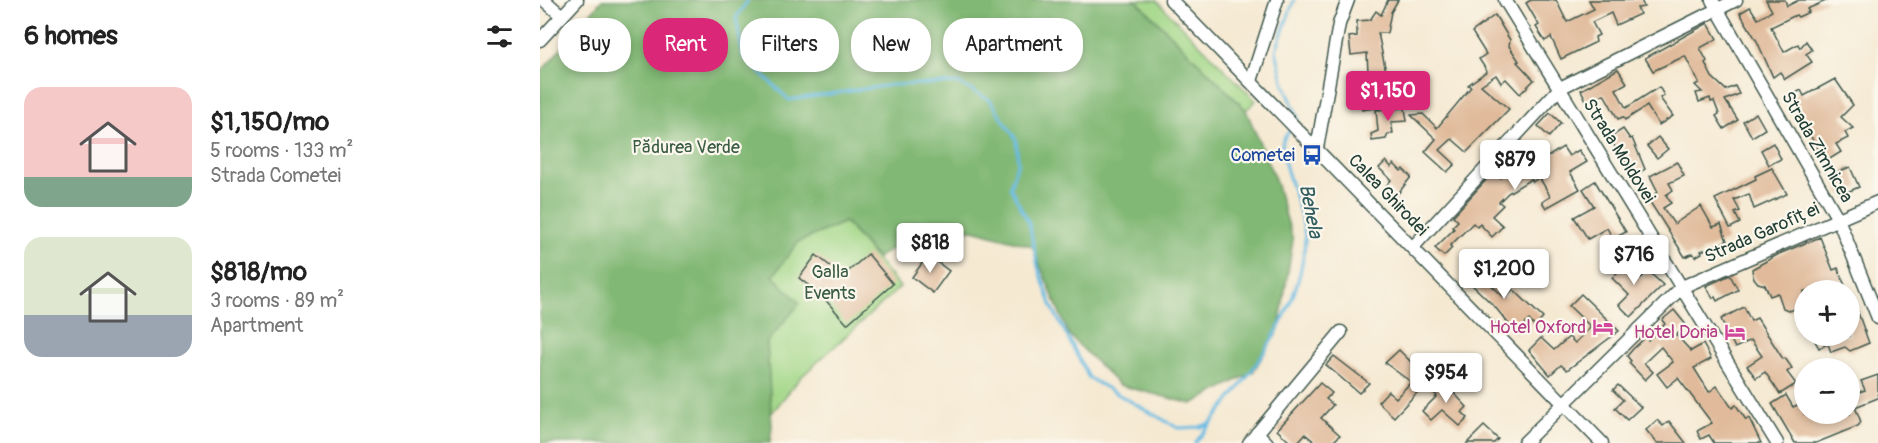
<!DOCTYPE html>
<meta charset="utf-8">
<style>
body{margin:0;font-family:Pangolin,sans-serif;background:#f6f6f6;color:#222;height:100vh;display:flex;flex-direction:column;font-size:22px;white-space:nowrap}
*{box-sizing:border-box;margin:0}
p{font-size:20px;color:#767676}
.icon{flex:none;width:33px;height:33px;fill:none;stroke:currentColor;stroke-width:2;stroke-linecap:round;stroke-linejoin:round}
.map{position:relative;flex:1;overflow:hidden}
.details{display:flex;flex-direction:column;background:#fff;width:540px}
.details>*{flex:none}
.banner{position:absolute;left:18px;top:18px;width:570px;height:54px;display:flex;gap:12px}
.fabs{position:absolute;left:1254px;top:280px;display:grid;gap:12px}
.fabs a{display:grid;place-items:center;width:66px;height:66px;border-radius:50%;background:#fff;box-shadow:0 3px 9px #0003;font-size:30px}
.price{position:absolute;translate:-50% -51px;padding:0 14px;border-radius:6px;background:#fff;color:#222;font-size:20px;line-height:39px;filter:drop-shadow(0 2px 3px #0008)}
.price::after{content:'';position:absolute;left:50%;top:36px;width:18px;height:14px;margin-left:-9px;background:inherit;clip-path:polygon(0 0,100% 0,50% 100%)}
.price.active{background:#db2777;color:#fff}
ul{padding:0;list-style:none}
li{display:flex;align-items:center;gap:18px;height:150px;padding:0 24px}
li span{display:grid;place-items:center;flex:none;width:168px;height:120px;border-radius:18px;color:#555}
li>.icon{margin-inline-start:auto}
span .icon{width:72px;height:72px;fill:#fffc;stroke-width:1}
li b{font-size:26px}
h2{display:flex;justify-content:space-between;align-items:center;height:72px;padding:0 24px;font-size:26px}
.tag{padding:0 21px;border-radius:24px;background:#fff;box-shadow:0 3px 9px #0003;font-size:21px;line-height:54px}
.tag.active{background:#db2777;color:#fff}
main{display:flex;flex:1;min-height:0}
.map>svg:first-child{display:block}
</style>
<main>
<section class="details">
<h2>6 homes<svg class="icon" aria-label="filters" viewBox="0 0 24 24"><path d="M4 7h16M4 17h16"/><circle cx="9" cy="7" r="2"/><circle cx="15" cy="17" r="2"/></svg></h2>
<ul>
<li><span style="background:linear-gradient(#f6c9c9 75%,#7fa58c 0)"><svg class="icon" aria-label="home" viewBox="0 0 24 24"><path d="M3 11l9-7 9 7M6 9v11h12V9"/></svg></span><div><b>$1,150/mo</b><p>5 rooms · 133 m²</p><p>Strada Cometei</p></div></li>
<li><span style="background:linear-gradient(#dfe7d0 65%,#9aa5b1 0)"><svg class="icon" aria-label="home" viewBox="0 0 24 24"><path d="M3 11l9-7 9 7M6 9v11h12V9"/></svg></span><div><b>$818/mo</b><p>3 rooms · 89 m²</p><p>Apartment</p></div></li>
</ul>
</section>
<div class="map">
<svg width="1338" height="443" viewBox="0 0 1338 443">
<rect width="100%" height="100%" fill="#fbf7ec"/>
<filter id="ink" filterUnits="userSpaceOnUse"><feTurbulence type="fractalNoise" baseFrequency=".0167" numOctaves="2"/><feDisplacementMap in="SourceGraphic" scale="12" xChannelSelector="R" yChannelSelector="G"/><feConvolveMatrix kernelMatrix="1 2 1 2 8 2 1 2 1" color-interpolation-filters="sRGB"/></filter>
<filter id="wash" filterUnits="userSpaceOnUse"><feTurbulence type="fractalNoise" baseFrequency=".008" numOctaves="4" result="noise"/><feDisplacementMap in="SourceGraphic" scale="24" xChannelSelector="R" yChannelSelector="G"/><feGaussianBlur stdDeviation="1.35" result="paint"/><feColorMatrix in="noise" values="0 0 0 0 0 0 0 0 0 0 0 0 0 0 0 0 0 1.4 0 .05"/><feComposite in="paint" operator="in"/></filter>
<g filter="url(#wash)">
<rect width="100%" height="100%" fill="#f5e9d2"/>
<g fill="#a2d787" stroke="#608a5e" stroke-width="1.5">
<path d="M596,0H616L716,101L706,110Z"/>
<path d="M305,222L360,287L260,378L231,414L229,389L199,248L233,276L258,242Z"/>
</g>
<path fill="#81b874" stroke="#507a54" stroke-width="1.5" d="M62,0H596L706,110L735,179L753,240L739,329L713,372L652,404L579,385L529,335L492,246L433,230L374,235L337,258L305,222L258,242L233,276L260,303L227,342L232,427L230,443H0V73Z"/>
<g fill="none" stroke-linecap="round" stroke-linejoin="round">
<g stroke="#66bbe3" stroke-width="3">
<path d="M208,0L196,18L203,56L249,100L351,85L418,83L450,100L476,139L478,162L470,187L489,223L498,267L512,307L549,378L638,428L660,427L671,423"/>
<path d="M754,123L758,118L743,81L736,50L754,0"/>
<path d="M655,443C703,383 762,318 765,238C765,213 737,157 743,140C745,136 749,132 751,129"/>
</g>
</g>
<g id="blocks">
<g fill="#e0ba9a">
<path d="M848,0H858L851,12L847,33H838L846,72L838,73L842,107L822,110L820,93L829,92L827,53L811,55L809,37L817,36V21L830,20L836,11L841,15Z"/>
<path d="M991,0H1016L1027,22L1054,9L1049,0H1101L1104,7L1097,8L1100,14L1076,25L1071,13L1052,22L1059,35L1055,37L1056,42L1021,59L1011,37L1005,41L996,27L999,25L986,3Z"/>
<path d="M1226,0H1245L1247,6L1259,0H1288L1267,9L1269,12L1258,17L1256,15L1231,27L1244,52L1258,44L1260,48L1266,41L1272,50L1266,54L1272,62L1245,79L1240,72L1233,77L1217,41L1200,13L1210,7L1218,19L1232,11Z"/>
<path d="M955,15L970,40L969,46L979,61L977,62L994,80L980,94L966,79L961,83L956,75L941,85L969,109L927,152L912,139L900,150L915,164L907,172L885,152L896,139L871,115L883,114L897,128L931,87L928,85L947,71L939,59L946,54L932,32Z"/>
<path d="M1168,23L1177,39L1160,48L1167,61L1165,63L1172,77L1186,90L1195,86L1199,94L1185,100L1198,120L1184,129L1176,116L1179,114L1174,101L1171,102L1170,98L1159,102L1156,93L1162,92L1155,85L1159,83L1145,56L1113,71L1105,58Z"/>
<path d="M1078,69L1087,83L1076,89L1086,108L1119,87L1124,95L1120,98L1133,116L1119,125L1107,106L1085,120L1083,117L1078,119L1064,94L1047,102L1041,90Z"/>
<path d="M1295,79L1313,105L1301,117L1313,128L1305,132L1308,138L1296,144L1301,152L1285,162L1249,97L1261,90L1264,96Z"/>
<path d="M865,108L867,121L851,122L853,133L848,134L846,139L832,141L831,134L838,131L836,110Z"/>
<path d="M1010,113L1021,123L1009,137L998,126Z"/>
<path d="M1216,113L1225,129L1212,137L1203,121Z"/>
<path d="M1083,129L1090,139L1092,138L1105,169L1095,176L1069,138Z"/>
<path d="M1118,137L1128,149L1117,158L1107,146Z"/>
<path d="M1233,143L1241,159L1229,165L1221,150Z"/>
<path d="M979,146L991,158L974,178L1023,147L1029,156L1039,150L1047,162L1030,172L1040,189L1006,208L1002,202L1010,197L1008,192L999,177L993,182L991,179L968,193L959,202L963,205L952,216L963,226L952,237L940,224L937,227L933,223L910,246L912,248L904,256L895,248L914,229L912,227L918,221L913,216L947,179L955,172L961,178L975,164L967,157Z"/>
<path d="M846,161L851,167L854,164L861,171L863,169L871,177L856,196L846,186L851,180L839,168Z"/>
<path d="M1137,162L1144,176L1129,183L1133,190L1126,195L1131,203L1123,208L1134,224L1161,206L1173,227L1181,224L1187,241L1161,251L1162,253L1155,257L1153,253L1145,257L1108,199L1118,192L1110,176Z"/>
<path d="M1310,167L1319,187L1300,195L1292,174Z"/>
<path d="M1232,168L1247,194L1214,209L1209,194L1194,200L1200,211L1195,213L1200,223L1190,228L1175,199L1216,179L1215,176Z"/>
<path d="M1055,181L1086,232L1073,239L1067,228L1048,239L1034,217L1054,206L1043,189Z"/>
<path d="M1280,237L1293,270L1298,268L1307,291H1264V305L1250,311L1243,308L1238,293L1230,296L1225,285L1218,283L1213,277L1212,269L1239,254Z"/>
<path d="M328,254L353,284L307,324L281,295L259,278L276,255L303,276Z"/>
<path d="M388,255L409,271L393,293L372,277Z"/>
<path d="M1072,256L1084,267L1087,264L1101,278L1108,271L1123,285L1091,317L1079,305L1089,295L1072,278L1077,274L1066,263Z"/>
<path d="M948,262L957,271L947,281L965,298L973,289L1003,318L995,327L989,320L976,333L955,307L925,278L931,271L936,275Z"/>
<path d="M1190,275L1198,290L1177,301L1175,297L1173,298L1166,286Z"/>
<path d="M1041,294L1079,331L1027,370L1021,365L1010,375L989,350L1001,338L1014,350L1029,337L1035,343L1051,327L1029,306Z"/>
<path d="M1204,307L1211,321L1217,318L1243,359L1245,358L1252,368L1247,372L1256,384L1240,394L1225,372L1216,378L1207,366L1222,356L1211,340L1195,348L1181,319Z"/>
<path d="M1134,310L1147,326L1136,335L1151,351L1163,344L1171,359L1154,368L1169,392L1177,386L1192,408L1196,405L1206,420L1209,418L1221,443H1174L1169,435L1161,439L1157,431L1172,423L1138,378L1127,387L1117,374L1133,362L1121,347L1104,363L1113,372L1105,380L1089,363L1091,361L1087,356L1093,349L1106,337L1108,340L1125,324L1122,320Z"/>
<path d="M1317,310L1329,343L1310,351L1305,347L1291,352L1288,344L1279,348L1275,341L1286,336H1310V313Z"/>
<path d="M859,350L889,380L854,417L838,402L848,391L856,398L871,382L845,363Z"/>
<path d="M794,356L829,383L819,393L786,365Z"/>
<path d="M1338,375V398L1315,407L1321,422L1318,426L1276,443H1255L1232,404L1246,395L1253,407L1264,402V414H1281L1282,417L1291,414H1310V395L1325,390L1321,381Z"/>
<path d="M900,378L927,407L922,412L928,418L920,426L902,410L891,420L882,411L897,396L889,388Z"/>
<path d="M780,383L792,393L786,399L793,405L781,418L800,435L792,443H776L765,434L757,443H751L737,430Z"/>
<path d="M1078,385L1101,407L1087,420L1075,408L1083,400L1073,390Z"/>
<path d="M1117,420L1123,426L1129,421L1146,443H1117L1106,430Z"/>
<path d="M944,426L958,439L954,443H927Z"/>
</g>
</g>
</g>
<g filter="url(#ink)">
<use href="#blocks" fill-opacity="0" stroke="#3f574c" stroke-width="1.5"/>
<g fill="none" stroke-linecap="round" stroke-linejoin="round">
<g stroke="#3f574c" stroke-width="15">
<g id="minor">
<path d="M4,0L22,16"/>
<path d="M631,0L1062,443"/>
<path d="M965,0L1237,443"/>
<path d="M1172,0L1298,219L1338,318"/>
<path d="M0,40L37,0"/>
<path d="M711,81L737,0"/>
<path d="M777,148L799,24L808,0"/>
<path d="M873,247L1020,88L1196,0"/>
<path d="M717,433L727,443"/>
<path d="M709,443L801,332"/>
<path d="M984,443L1142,287L1338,202"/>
</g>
</g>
<use href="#minor" stroke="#fff" stroke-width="12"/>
</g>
</g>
<defs>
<g id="bus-bare" transform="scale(1.62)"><path d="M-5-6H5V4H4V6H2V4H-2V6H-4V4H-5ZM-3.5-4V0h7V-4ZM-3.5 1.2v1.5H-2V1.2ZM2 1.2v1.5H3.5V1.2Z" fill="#1a4fb4" stroke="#fbf7ec" stroke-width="2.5" paint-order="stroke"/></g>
<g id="hotel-bare" transform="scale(1.62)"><path d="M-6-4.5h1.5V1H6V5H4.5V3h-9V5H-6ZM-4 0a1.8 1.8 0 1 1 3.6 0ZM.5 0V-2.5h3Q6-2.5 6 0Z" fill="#d1479c" stroke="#fbf7ec" stroke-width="2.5" paint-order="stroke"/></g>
</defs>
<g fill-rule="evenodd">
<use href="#bus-bare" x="772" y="155"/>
<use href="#hotel-bare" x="1063" y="327"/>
<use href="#hotel-bare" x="1195" y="332"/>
</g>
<g text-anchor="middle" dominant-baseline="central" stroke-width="4.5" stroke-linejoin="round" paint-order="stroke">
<g font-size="18" fill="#395c45" stroke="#fbf7ec">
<text x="146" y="147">Pădurea Verde</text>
<text x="290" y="272">Galla<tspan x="290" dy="21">Events</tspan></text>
</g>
<g font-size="18" fill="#1f3d34" stroke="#fbf7ec">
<text transform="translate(1277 147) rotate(60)">Strada Zimnicea</text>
<text transform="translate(1079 151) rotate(58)">Strada Moldovei</text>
<text transform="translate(848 195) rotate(46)">Calea Ghirodei</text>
<text transform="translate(1222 233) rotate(-24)">Strada Garofiței</text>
</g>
<g font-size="18" fill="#164399" stroke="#fbf7ec" text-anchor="end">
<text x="755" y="155">Cometei</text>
</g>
<g font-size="18" fill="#b23c85" stroke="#fbf7ec" text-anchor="end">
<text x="1046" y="327">Hotel Oxford</text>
<text x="1178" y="332">Hotel Doria</text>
</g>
<g font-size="20" font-style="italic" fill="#315c60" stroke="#fbf7ec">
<text transform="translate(771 211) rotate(79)">Behela</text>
</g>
</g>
</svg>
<div class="fabs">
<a>+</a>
<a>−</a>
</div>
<b class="price active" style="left:848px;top:122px">$1,150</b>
<b class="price" style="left:975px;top:191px">$879</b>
<b class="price" style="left:390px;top:274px">$818</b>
<b class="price" style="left:1094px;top:286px">$716</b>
<b class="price" style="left:964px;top:300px">$1,200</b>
<b class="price" style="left:906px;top:404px">$954</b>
<div class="banner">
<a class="tag">Buy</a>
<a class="tag active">Rent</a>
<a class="tag">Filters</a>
<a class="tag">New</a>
<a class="tag">Apartment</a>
</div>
</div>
</main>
